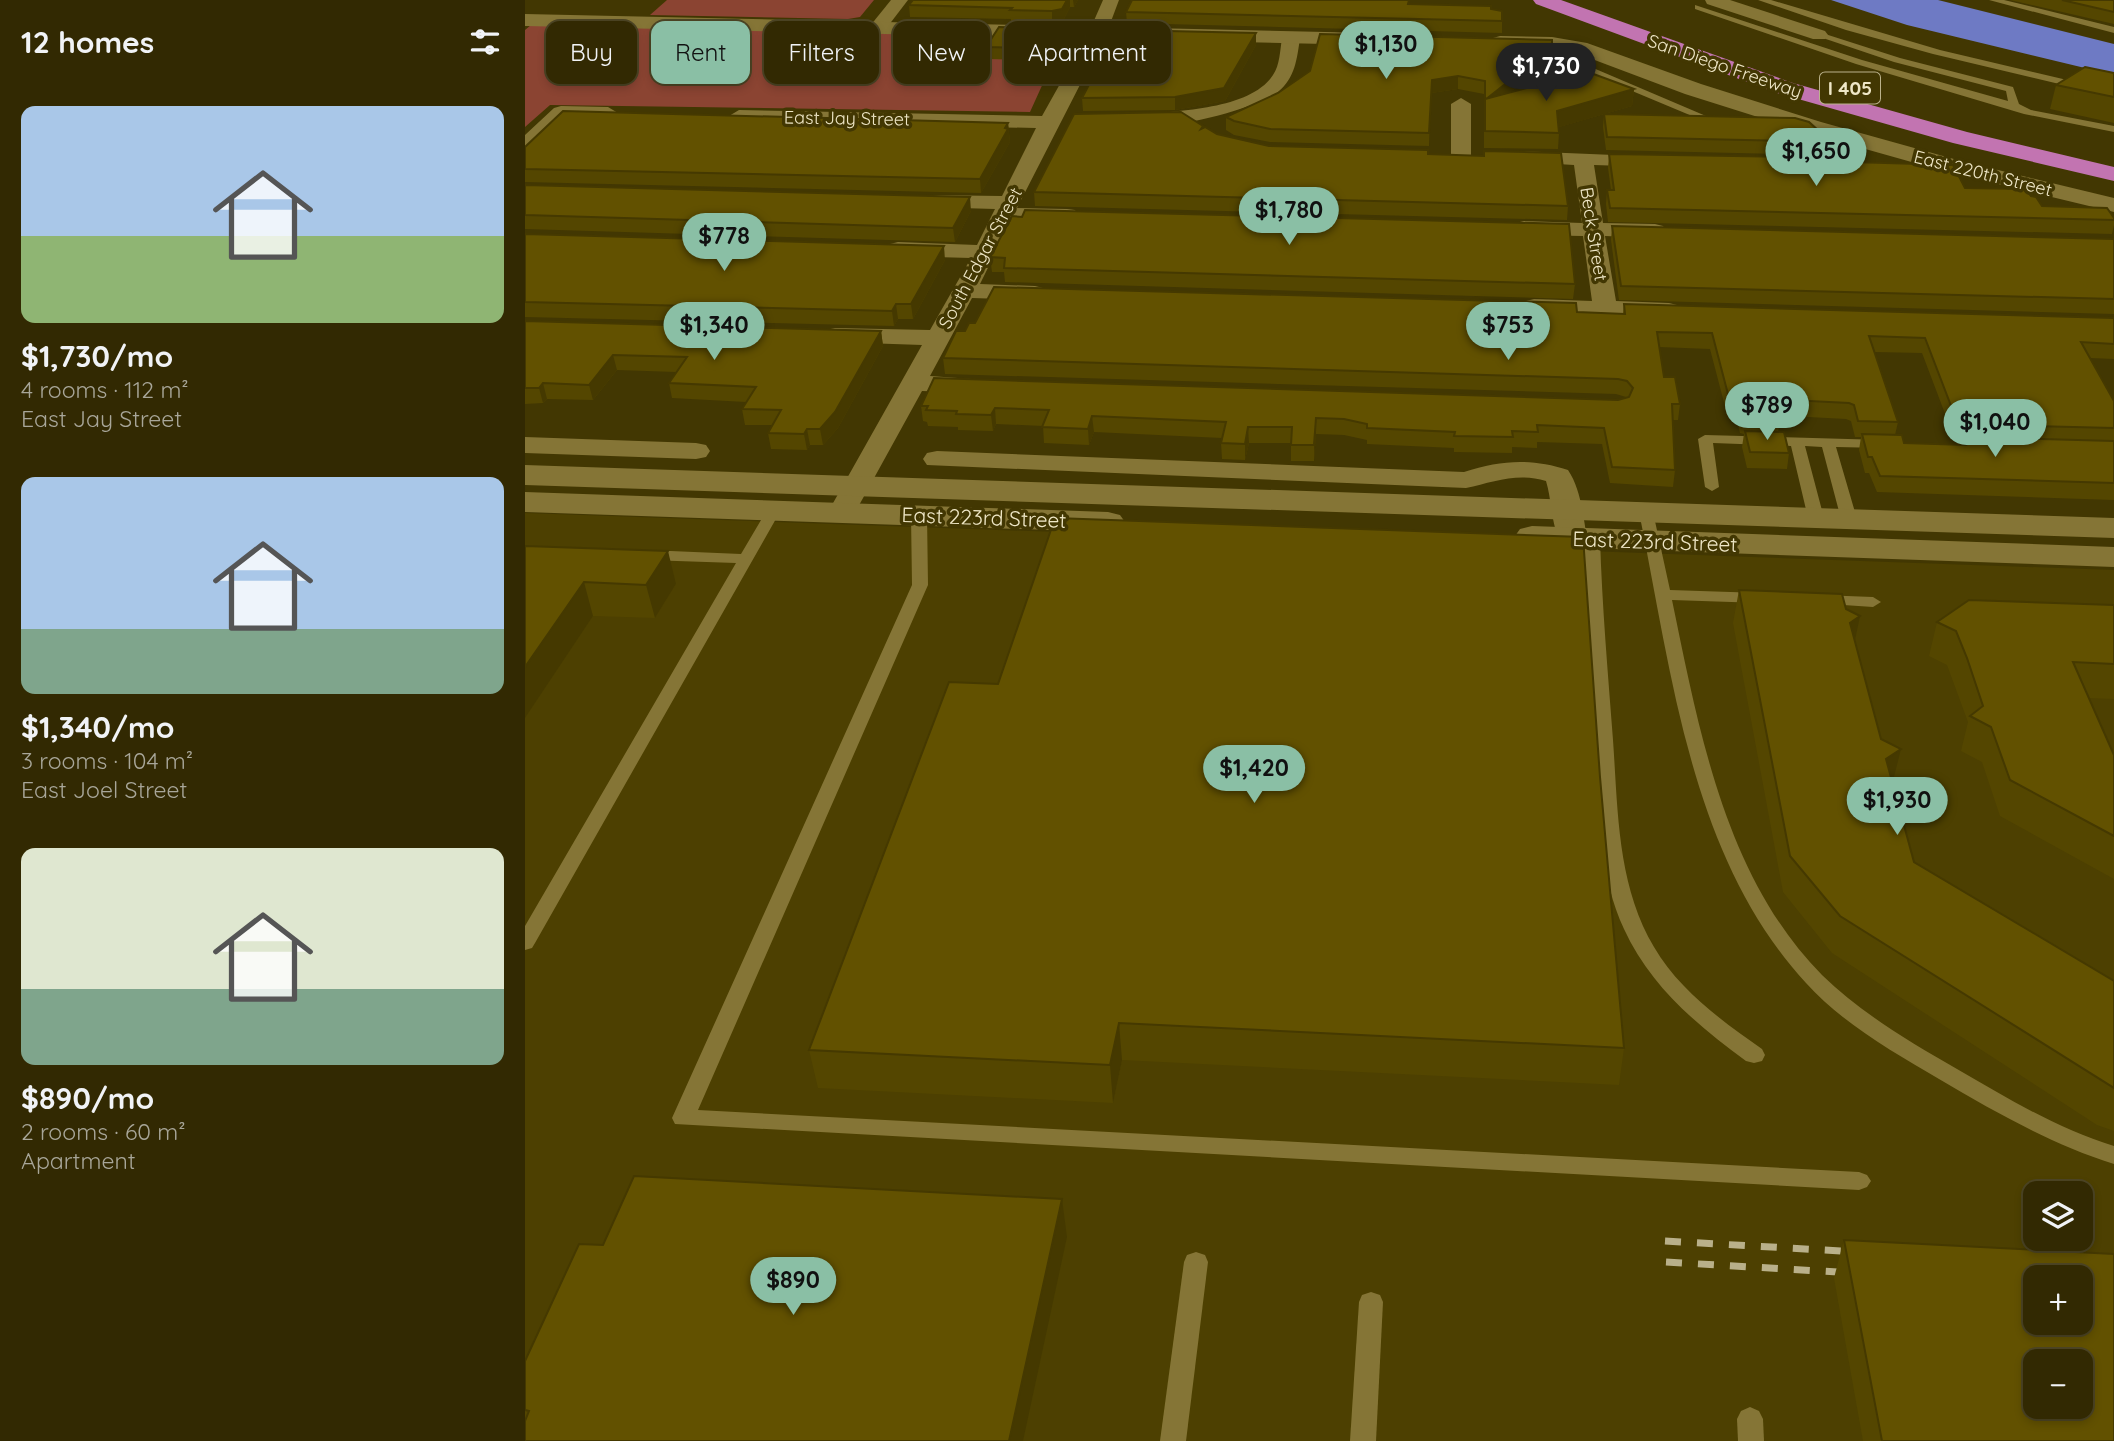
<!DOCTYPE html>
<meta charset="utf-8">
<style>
body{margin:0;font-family:Quicksand,sans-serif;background:#3a310c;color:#f1f3f6;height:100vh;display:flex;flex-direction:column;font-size:26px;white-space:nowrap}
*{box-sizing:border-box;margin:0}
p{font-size:23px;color:#a8a699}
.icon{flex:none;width:38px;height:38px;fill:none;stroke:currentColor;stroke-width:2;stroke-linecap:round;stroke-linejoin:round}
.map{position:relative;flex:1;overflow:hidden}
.panel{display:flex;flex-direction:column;background:#322902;width:525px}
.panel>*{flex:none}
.hud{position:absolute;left:21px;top:21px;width:665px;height:63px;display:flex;gap:14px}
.buttons{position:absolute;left:1498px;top:1181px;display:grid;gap:14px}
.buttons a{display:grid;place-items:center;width:70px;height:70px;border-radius:14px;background:#322902;box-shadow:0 4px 10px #0003,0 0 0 2px #4d4524;font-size:35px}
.price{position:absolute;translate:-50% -60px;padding:0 16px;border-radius:24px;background:#8abfa5;color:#111;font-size:23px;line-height:46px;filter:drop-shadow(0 2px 4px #0008)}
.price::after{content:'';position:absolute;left:50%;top:42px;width:21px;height:16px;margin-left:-10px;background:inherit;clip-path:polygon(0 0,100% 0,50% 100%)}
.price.active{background:#222;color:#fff}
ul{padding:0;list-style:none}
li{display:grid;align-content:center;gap:14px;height:371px;padding:0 21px}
li span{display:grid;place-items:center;height:217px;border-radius:14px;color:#555}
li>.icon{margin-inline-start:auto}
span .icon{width:126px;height:126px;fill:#fffc;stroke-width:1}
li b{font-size:30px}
h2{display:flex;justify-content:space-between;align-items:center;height:84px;padding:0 21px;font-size:30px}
.chip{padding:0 24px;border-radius:14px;background:#322902;box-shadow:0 4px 10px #0003,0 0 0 2px #4d4524;font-size:24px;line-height:63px}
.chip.active{background:#8abfa5;color:#111}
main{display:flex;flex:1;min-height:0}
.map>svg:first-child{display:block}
</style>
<main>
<section class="panel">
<h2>12 homes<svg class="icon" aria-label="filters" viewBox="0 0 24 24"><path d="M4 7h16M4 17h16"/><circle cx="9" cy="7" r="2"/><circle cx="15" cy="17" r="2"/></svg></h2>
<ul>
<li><span style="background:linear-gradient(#a9c7e8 60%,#8fb573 0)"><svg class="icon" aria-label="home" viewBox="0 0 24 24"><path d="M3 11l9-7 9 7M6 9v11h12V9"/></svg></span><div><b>$1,730/mo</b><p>4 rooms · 112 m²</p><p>East Jay Street</p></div></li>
<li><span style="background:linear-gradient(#a9c7e8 70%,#7fa58c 0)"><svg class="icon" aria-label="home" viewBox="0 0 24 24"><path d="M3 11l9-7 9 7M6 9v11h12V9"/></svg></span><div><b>$1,340/mo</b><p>3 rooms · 104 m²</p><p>East Joel Street</p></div></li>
<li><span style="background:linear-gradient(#dfe7d0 65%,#7fa58c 0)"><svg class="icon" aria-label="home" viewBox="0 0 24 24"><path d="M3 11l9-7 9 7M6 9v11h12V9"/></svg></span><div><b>$890/mo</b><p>2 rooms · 60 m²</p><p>Apartment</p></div></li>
</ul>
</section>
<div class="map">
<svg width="1589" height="1441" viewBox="0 0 1589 1441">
<rect width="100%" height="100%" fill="#423702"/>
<path fill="#4d4001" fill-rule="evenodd" d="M0,513L1589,570V1441H0ZM1510,1194H1556V1239H1510ZM1510,1278H1556V1323H1510ZM1510,1362H1556V1407H1510Z"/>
<g fill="#8b4432">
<path d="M142,0H349L335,17L323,19L125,15Z"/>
<path d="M6,25L539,37L505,112L25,105L0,127V30Z"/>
</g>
<path fill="#6e7ac4" d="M1306,0H1413L1589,44V75L1382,25Z"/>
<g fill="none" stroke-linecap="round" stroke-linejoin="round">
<g fill="#857536" fill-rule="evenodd">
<path d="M1233,0H1246L1415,50L1589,91V97L1408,54L1321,30Z"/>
<path d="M1464,0H1479L1589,27V33Z"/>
<path d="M1170,5L1337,60L1483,101L1481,91L1369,62L1289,35L1297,33L1375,58L1488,87L1494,104L1506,110L1589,126V132L1499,114L1331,64L1170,9Z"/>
<path d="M397,24L402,27L393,40L442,41L453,27L461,29L445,47L384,45L392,27Z"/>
<path d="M1037,41L1042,44L1038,53L1040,56L1188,119L1179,121L1033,60L1028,53L1034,42Z"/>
<path d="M1180,435L1358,440L1365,444L1358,448L1311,447L1332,519L1324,524L1316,519L1297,447L1280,446L1299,518L1291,523L1283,518L1266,446L1188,443L1194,487L1187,491L1180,487L1173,439Z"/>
<path d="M249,506L256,510L10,943L7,948L0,950V926L211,563L122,560L114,555L122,550L216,554L242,510Z"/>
<path d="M1121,508L1128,512L1145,590L1236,593L1244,598L1236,603L1147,600C1174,730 1200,877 1297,975C1336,1013 1385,1042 1432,1069C1482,1098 1533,1129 1589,1146V1164C1526,1144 1470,1112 1414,1079C1368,1052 1317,1023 1281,983C1165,857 1147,673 1114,512Z"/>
<path d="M394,510L402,515L403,585L173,1110L1334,1172L1342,1175L1346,1181L1342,1187L1334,1190L150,1124L147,1118L387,585L386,515Z"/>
<path d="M1067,533L1075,538C1077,606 1083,673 1088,740C1093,810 1092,885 1129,947C1154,990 1197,1021 1237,1049L1240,1055L1237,1061L1229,1063L1221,1061C1172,1025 1125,986 1099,929C1072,871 1074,803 1070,741C1066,673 1061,606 1059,538Z"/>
<path d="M1295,595L1348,597L1356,602L1348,607L1289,603L1287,600L1289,597Z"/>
<path d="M671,1252L680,1255L683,1262L661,1441H635L659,1262L662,1255Z"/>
<path d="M846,1292L855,1295L858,1302L851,1441H825L834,1302L837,1295Z"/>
<path d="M1225,1407L1234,1411L1238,1419L1239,1441H1213L1212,1419L1216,1411Z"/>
</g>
<g fill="#857536" fill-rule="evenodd">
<path d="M366,0H383L360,30H348L345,26Z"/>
<path d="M578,0H594L582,32L492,208L542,209L550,210L553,215L550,220L542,221H486L455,284L510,286L518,288L522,293L518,298L510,300L447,298L405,376L460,380L464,385L460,390L451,393L397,391L327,518L317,521L307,518L303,512L397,345L310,342L301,340L298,335L301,330L310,328L405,330L446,258L373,256L365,254L362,249L365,244L373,242L452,245L470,209L401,207L393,206L390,201L393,196L401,195L477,196L511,128L214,122L204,116L214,110L517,116L564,32Z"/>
<path d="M1180,0H1205L1300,31L1303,35L1300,39H1288L1182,4Z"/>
<path d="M766,33L775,38C772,59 770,78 753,92C734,108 622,139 607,120L617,114C654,111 726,109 748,75C755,65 755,50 757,38Z"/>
<path d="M936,98L946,104V156L943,160H929L926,156V104Z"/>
<path d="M36,106L83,107L93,113L83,119L41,118L7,150L0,152V135L29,108Z"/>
<path d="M991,151L1137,157L1140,161L1137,165L1130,167L1069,165L1078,223L1130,224L1138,226L1141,231L1138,236L1130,238L1080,236L1091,301L1144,303L1152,305L1156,310L1152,315L1144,317L1001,311L997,306L1001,301L1009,299L1067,301L1058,236L999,235L991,233L988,228L991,223L999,221L1057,223L1049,165L984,161L981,157L984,153Z"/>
<path d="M0,437L171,443L181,445L185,451L181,457L171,459L0,453Z"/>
<path d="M412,451L939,472C976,460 1006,458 1043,470C1056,489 1058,516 1062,538L1057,544L1047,547L1037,544C1026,528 1027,500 1021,481C993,472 968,482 941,488L402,465L398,459L402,453Z"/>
</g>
<g fill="#857536" fill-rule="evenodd">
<path d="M0,14L845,33L852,35L855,39L852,43L845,45L0,26Z"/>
<path d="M975,36L1027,37L1062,43L1176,84L1296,122L1436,161L1589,198V212L1422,172L1280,132L1160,94L1051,53L968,46L965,42L968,38Z"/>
<path d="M0,465L1589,518V538L0,485Z"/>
<path d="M0,492L583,512L595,515L600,522L595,529L583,532L0,512Z"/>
<path d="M1007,526L1589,547V567L1007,546L995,543L990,536L995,529Z"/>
</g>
<path fill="#c274b1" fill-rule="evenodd" d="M1008,0H1036L1268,83L1442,132L1589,167V181L1428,143L1252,93L1011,4Z"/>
<g stroke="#b9b08a" stroke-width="7" stroke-dasharray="16 16" stroke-linecap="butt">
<path d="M1140,1241L1334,1252"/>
<path d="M1141,1262L1329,1273"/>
</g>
</g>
<g fill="#544600" fill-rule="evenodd">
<path d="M388,0H553L549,7H545L538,21L527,23L486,22V19L385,17L384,5Z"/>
<path d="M884,0V4L966,9L977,21V33L602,23L601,12Z"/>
<path d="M1485,0H1589V24Z"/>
<path d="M516,28L518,40L506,60L463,59L461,47Z"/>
<path d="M731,33V45L700,101L650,110L558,111L557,98L574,77Z"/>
<path d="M1026,55L1002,75V79L984,93L1109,89L1107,106L1034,127V133L1033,149L959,148V94L933,89L906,93L904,146L745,142L709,135L701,130V117Z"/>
<path d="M1589,73V123L1525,109L1531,85Z"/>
<path d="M1079,114L1306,142L1303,155L1081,150L1078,127Z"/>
<path d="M483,123L485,142L456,193L0,182V147Z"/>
<path d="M678,126V128L692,134L744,146L903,154L1043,206L1042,220L510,206L509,192Z"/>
<path d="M1084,154L1327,162L1440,188L1506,196L1517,206L1589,218V225L1587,234L1083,222L1081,204L1082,190H1086L1083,168Z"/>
<path d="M0,185L446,211L430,242L0,229Z"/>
<path d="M1087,226L1589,239V314L1094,300L1086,240Z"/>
<path d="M0,234L420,260L388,319H373L369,326L0,317Z"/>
<path d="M465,257L1050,284L1048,299L480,282L479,272H467Z"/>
<path d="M1099,304L1589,318V359L1565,358L1589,401V500L1352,492L1344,473H1340L1334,450L1336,437H1330L1326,421L1321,419L1264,416V420H1255L1253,432L1264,453L1262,469L1222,468L1217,447L1219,434L1215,433L1210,414H1202L1185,349L1134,347L1139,377L1155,404L1153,420H1148L1150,470L1148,487L1085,483L1077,444L1012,442V448L987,447V453L929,452V448L842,444V440L819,435L791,434L789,461H766V443H724L720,460L697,459L696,443L697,438L569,432L564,445L519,443L518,426L471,424L468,431L433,430V427L403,426L402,422L398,421L396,406L1093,400L1101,397L1091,394L420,374L418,358L440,331L1052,312L1098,314ZM1349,352L1397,353L1430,440H1438L1436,445L1379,443L1370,435L1373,422Z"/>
<path d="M0,321L356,331L358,346L313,428L298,445H285L282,450L246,449L243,433L247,425H220L217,409L221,402L147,398L144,383L151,372L92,370L68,400L22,399L18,403L0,404Z"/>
<path d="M0,546L151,584L130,618L68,616L0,718Z"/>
<path d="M1214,590L1330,642L1389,862L1589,981V1131L1572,1125L1307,953L1258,892L1208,623Z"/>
<path d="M1589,605V699L1563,698L1589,755V879L1475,816L1457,762L1436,751L1443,722L1422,665L1404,656L1412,622Z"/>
<path d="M1075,777L1099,1048L1094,1085L597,1060L588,1103L293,1088L284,1050Z"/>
<path d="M542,1237L0,1441V1361L78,1245Z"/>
<path d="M1319,1240L1589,1441H1338L1309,1278Z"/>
</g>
<g fill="#453900">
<path d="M542,0H545V7L538,21L527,23V11Z"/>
<path d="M548,0H553L549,7Z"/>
<path d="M516,28L518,40L506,60L505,48Z"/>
<path d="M731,33V45L700,101L650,110V97Z"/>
<path d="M1027,43L1026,55L1002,75V79L960,112V100Z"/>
<path d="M933,76V89L906,93L904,146L907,80Z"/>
<path d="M1109,89L1107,106L1031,128L1032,111Z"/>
<path d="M483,123L485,142L456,193L455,179Z"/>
<path d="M445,197L446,211L430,242L428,228Z"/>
<path d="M419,246L420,260L388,319L386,304Z"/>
<path d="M371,304L373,319L369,326L367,311Z"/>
<path d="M356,331L358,346L313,428L298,445L295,429Z"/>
<path d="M88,355L92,370L68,400L64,385Z"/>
<path d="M18,383L22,399L18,403L14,388Z"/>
<path d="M470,408L471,424L468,431L466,415Z"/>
<path d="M567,416L569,432L564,445L563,429Z"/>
<path d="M791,418V434L789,461V445Z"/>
<path d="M723,427L724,443L720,460V444Z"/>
<path d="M282,429L285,445L282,450L279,434Z"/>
<path d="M143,551L151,584L130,618L121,585Z"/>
<path d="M59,582L68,616L0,718V667Z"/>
<path d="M1335,616L1328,650L1325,623Z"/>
<path d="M1376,749L1367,785L1361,759Z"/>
<path d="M594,1023L597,1060L588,1103L585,1065Z"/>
<path d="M537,1199L542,1237L498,1441H484Z"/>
</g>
<g fill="#625100" stroke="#453900" stroke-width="2" fill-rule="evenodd">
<path d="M388,0H542L537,9L527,11L485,10L487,8L384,5Z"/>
<path d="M607,0H884L883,4L966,6V9L977,11V21L601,12Z"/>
<path d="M1537,0H1589V12Z"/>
<path d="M474,27L516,28L505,48L461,47Z"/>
<path d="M597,30L731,33L699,88L650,97L557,98L568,77H574Z"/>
<path d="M795,34L1027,40V43L999,66H1003L960,100V81L933,76L907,80L904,133L745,129L709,121L701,117L753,93L785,71Z"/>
<path d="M1560,67L1589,73V97L1531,85Z"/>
<path d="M1063,72L1109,89L1032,111L1034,133L960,131V99Z"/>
<path d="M38,111L483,123L480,128L483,129L455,179L0,169V147Z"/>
<path d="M656,112L678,126L676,129L680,127L692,134L744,146L903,150V154L959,156V151L1036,153L1043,206L509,192L549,114Z"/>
<path d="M1079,114L1270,118L1284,122L1306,142L1082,137Z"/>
<path d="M1084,154L1323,158L1327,162L1428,165L1440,188L1501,189L1506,196L1511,197L1517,206L1582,208L1589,218V220L1085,208L1082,190H1089Z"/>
<path d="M0,185L445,197L428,228L0,215Z"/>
<path d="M500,210L1044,224L1050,284L479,268L480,258L465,257L487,216L497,217Z"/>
<path d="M1087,226L1589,239V299L1096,286Z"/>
<path d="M0,234L419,246L386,304H371L367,311L0,302Z"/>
<path d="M469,287L1051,303L1052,312L1100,314L1099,304L1589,318V344L1556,342L1589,401V428L1433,424L1400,338L1344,336L1373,422L1333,421L1329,405L1324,403L1265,400L1266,404H1251L1255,419L1217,417L1213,398H1204L1187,333L1132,332L1139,377H1150L1155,404H1147L1150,470L1087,467L1079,428L1012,425L1013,432L987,431L988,437L929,436L930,432L842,428V424L819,419L791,418L789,445H766L767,427H723L720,444L696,443L701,422L567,416L563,429L517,427L524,410L470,408L466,415L431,414L432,411L401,410L403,406H396L409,378L1093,400L1104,397L1108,388L1102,381L1093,379L418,358L431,331H440L444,323H450Z"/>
<path d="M0,321L356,331L310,412L295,429H282L279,434L243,433L256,410L217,409L231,387L144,383L162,357L88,355L64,385L18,383L14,388H0Z"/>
<path d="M1220,431L1259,432L1264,453L1225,452Z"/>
<path d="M1337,434L1377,435L1379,443L1441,445L1438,437L1589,441V483L1355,476L1347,457H1343Z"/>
<path d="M530,518L1058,537L1075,777L1099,1048L594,1023L585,1065L284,1050L424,682L473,684Z"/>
<path d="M0,546L143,551L121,585L59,582L0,667Z"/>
<path d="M1214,590L1317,594L1321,609L1335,616L1325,623L1356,739L1376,749L1361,759L1389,862L1589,981V1088L1315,916L1265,856Z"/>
<path d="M1444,600L1589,605V664L1548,662L1589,755V836L1485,780L1466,727L1445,716L1458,706L1442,658L1431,631L1412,622Z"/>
<path d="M109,1176L537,1199L484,1441H0V1421L4,1411L0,1410V1361L54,1244L78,1245Z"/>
<path d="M1319,1240L1589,1254V1441H1357ZM1510,1278H1556V1323H1510ZM1510,1362H1556V1407H1510Z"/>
</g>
<g text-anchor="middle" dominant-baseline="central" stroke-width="7" stroke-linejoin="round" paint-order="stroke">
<g font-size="18" fill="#efe7c7" stroke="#423702">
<text transform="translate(1200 66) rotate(19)">San Diego Freeway</text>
<text transform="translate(322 118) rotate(1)">East Jay Street</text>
<text transform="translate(1458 173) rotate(14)">East 220th Street</text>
<text transform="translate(1069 234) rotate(81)">Beck Street</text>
<text transform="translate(455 258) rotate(-62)">South Edgar Street</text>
</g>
<rect fill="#423702" stroke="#bbb28c" stroke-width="2" x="1295" y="72.5" width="60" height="31" rx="5"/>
<g font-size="19" font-weight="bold" fill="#efe7c7">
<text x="1325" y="88">I 405</text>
</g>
<g font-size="21" fill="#efe7c7" stroke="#423702">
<text transform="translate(459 517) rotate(2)">East 223rd Street</text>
<text transform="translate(1130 541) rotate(2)">East 223rd Street</text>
</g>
</g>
</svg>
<div class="buttons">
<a><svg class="icon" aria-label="layers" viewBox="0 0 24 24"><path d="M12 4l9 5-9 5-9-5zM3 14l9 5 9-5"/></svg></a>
<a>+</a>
<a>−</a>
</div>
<b class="price" style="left:861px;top:81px">$1,130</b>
<b class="price active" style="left:1021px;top:103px">$1,730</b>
<b class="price" style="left:1291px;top:188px">$1,650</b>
<b class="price" style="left:764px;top:247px">$1,780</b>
<b class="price" style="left:199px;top:273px">$778</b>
<b class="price" style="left:189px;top:362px">$1,340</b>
<b class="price" style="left:983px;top:362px">$753</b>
<b class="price" style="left:1242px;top:442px">$789</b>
<b class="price" style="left:1470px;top:459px">$1,040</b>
<b class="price" style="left:729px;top:805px">$1,420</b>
<b class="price" style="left:1372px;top:837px">$1,930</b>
<b class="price" style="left:268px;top:1317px">$890</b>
<div class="hud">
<a class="chip">Buy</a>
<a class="chip active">Rent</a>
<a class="chip">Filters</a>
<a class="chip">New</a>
<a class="chip">Apartment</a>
</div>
</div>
</main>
